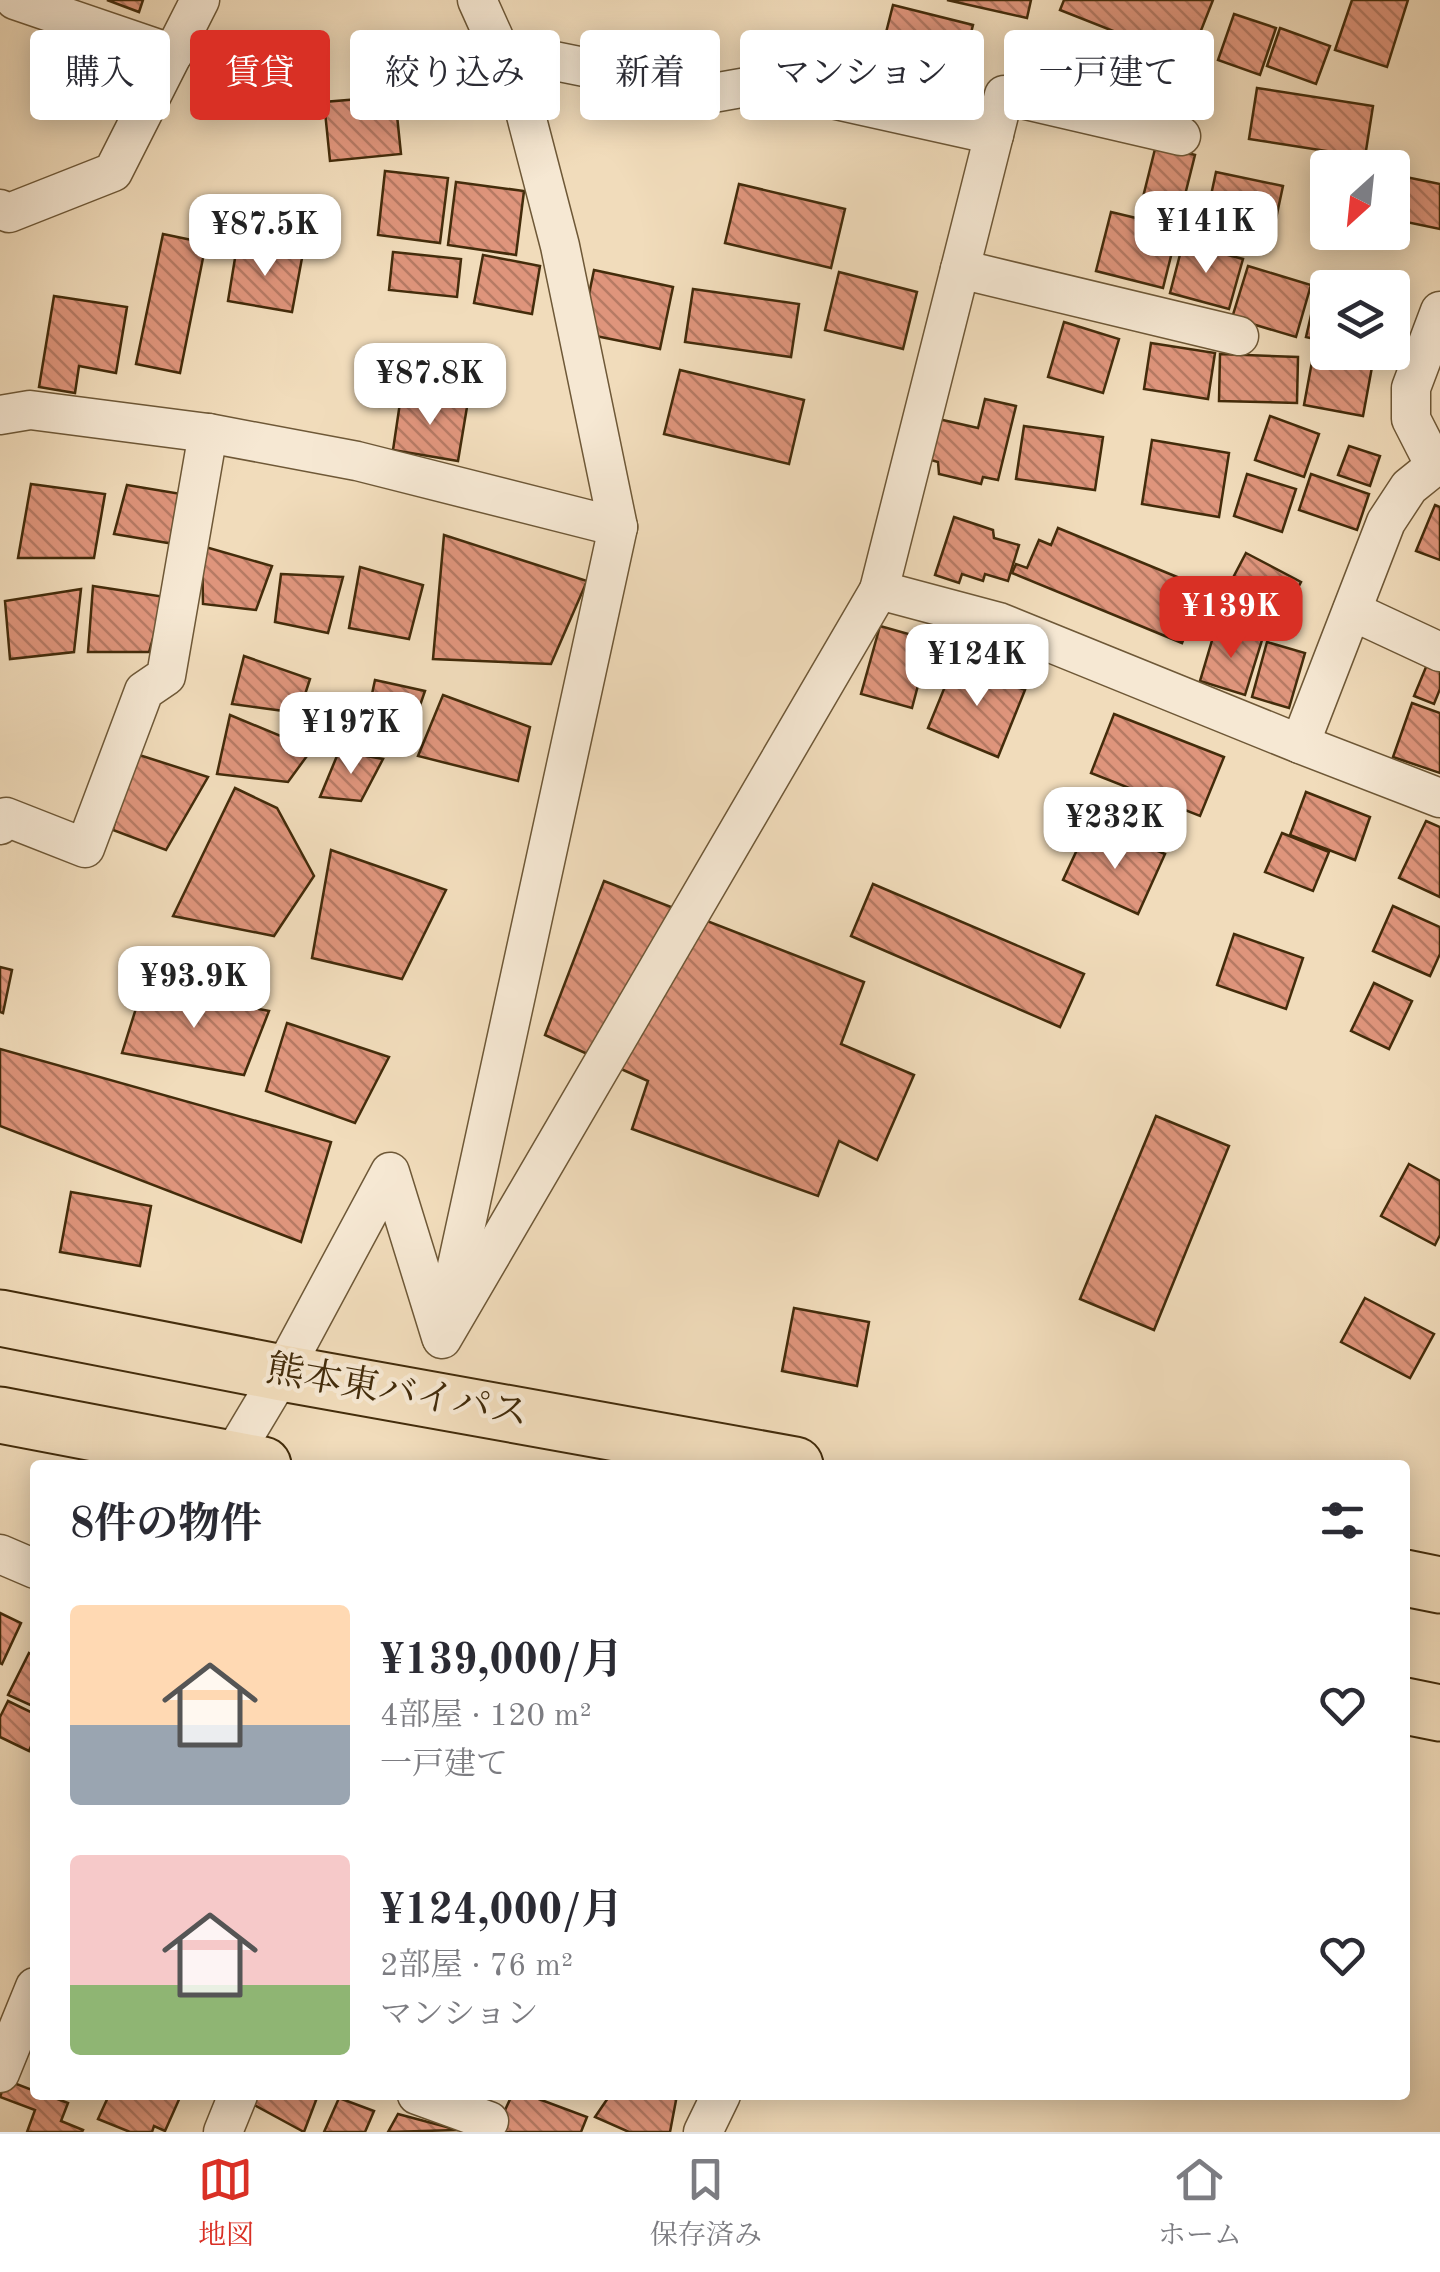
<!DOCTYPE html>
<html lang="ja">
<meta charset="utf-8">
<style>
body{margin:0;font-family:"Old Standard TT","Noto Serif JP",serif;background:#f2f2f3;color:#2b2b33;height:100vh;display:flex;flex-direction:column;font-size:38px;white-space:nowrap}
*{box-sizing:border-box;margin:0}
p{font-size:32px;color:#7c7c81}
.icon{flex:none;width:55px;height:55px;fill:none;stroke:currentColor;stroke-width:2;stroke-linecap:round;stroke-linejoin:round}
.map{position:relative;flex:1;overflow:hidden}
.sheet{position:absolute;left:30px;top:1460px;width:1380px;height:640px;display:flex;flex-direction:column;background:#fff;border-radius:10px;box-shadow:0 5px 25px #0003}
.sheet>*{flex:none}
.banner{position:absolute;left:30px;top:30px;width:1380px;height:90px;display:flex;gap:20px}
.needle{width:65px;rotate:207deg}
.buttons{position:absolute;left:1310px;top:150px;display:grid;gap:20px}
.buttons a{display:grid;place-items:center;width:100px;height:100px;border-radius:10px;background:#fff;box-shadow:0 5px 25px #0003;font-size:50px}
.price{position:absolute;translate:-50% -85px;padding:0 22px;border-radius:20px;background:#fff;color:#222;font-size:32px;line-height:65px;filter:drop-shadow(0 2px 5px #0008)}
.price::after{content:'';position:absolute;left:50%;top:60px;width:30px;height:22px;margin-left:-15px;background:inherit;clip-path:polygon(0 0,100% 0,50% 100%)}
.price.active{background:#d93025;color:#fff}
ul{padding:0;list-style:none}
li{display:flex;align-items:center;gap:30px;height:250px;padding:0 40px}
li span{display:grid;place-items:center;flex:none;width:280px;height:200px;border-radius:10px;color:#555}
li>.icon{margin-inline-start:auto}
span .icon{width:120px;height:120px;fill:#fffc;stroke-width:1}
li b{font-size:42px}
h2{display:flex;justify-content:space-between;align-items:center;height:120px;padding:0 40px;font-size:42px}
.tag{padding:0 35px;border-radius:10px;background:#fff;box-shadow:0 5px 25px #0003;font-size:35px;line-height:90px}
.tag.active{background:#d93025;color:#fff}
.menu{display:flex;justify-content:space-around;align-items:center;height:140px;border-top:2px solid #e1e1e2;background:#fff;font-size:28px;color:#7c7c81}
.menu a{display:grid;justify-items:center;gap:5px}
.menu .active{color:#d93025}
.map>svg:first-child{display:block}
</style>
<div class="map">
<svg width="1440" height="2132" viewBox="0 0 1440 2132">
<defs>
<pattern id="building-back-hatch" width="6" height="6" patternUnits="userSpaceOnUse" patternTransform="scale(2.5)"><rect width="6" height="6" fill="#df957c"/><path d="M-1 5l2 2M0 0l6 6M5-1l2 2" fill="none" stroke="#b67a64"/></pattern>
</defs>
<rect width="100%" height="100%" fill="#f1dcbb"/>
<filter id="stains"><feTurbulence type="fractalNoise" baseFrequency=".002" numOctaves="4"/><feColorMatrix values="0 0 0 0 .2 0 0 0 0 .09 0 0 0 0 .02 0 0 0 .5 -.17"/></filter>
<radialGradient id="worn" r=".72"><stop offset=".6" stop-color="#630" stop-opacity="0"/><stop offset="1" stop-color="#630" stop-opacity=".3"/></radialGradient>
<g fill="url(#building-back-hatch)" stroke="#432c0b" stroke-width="2.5">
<path d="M107,0H143L139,12Z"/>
<path d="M947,0H1031L1027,18Z"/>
<path d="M1064,0H1213L1189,61L1060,10Z"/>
<path d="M1352,0H1408L1387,67L1335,50Z"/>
<path d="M893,5L973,25L955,97L875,76Z"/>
<path d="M1234,14L1276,28L1260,75L1218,60Z"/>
<path d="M1280,28L1330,46L1316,84L1267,66Z"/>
<path d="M1257,88L1373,106L1365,157L1249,139Z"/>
<path d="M395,96L401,154L330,161L324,102Z"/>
<path d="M1156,145L1195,155L1178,223L1139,213Z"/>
<path d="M385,171L448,178L440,243L378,235Z"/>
<path d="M1216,172L1283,186L1274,228L1207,214Z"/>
<path d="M1396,175L1440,184V229L1392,219V189Z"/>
<path d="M1324,179L1328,180V232H1364L1361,244L1313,234Z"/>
<path d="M456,182L524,191L516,255L448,245Z"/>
<path d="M739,184L845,209L831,268L725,243Z"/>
<path d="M1111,212L1178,228L1163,288L1096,271Z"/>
<path d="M163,234L206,243L180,373L136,364Z"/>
<path d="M1183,243L1243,259L1229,309L1170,293Z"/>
<path d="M237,246L302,258L292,312L228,301Z"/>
<path d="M393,252L461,259L457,297L389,290Z"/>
<path d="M483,255L540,266L532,314L474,303Z"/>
<path d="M1248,266L1311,285L1296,337L1232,318Z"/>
<path d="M594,270L673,287L660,349L581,333Z"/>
<path d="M839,272L917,292L903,349L825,330Z"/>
<path d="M1320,276L1367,288H1328V342L1306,337Z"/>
<path d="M693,289L799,304L791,357L685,342Z"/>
<path d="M54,296L127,307L116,373L79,366L75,393L39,387Z"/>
<path d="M1064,322L1119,339L1103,393L1048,377Z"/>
<path d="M1151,343L1215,353L1208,399L1144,389Z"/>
<path d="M1220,354L1298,357L1297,403L1219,401Z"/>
<path d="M1313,356L1372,367L1363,416L1304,405Z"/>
<path d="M680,370L804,400L789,464L664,434Z"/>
<path d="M401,396L467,407L458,461L393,450Z"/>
<path d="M985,399L1016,406L998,480L983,477L981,484L939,474L938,462L924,458L934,418L978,428Z"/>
<path d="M1270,416L1319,434L1304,477L1255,460Z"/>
<path d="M1024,426L1103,437L1095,490L1016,479Z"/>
<path d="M1152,440L1229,453L1219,517L1142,504Z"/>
<path d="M1349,446L1380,456L1370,486L1338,475Z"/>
<path d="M1247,474L1296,489L1282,532L1234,516Z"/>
<path d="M1311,474L1369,494L1357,530L1299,510Z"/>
<path d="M31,484L105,494L94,558H18Z"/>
<path d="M127,485L181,494L174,544L114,534Z"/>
<path d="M1435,505L1440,507V560L1416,551Z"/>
<path d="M954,517L993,530L994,538L1019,545L1008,581L985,574L983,581L962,574L959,583L935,575Z"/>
<path d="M1058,528L1204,588L1182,643L1012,573L1016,564L1027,568L1039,540L1051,545Z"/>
<path d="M444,535L587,581L551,664L433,659Z"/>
<path d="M202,546L272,566L256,610L203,604Z"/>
<path d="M1246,553L1301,582L1280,622L1225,593Z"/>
<path d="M360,567L423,585L409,639L349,628Z"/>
<path d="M281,574L343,577L328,633L275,622Z"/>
<path d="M93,586L165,597L149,652H88Z"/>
<path d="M81,589L74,652L10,659L5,601Z"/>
<path d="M880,626L930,640L912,708L861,694Z"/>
<path d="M1216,627L1262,640L1245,695L1200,681Z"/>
<path d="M1267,642L1305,653L1289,708L1252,697Z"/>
<path d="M1431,655L1440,658V689L1434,704L1414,696Z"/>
<path d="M244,656L310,679L299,713L232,704Z"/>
<path d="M955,662L1025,690L998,757L928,728Z"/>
<path d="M375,680L425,691L407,743L372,735L359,754Z"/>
<path d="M443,695L530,727L518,781L418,756Z"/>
<path d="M1412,703L1440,713V773L1393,757Z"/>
<path d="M1114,714L1224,757L1200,816L1091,773Z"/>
<path d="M230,715L312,749L288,782L217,774Z"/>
<path d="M339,751L383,759L361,801L320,797Z"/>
<path d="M133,753L208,777L166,850L113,830Z"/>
<path d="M235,788L277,808L314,876L274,936L173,916Z"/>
<path d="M1306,792L1370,817L1355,860L1290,835Z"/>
<path d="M1426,821L1440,827V897L1399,878Z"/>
<path d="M1282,833L1329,852L1313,891L1265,872Z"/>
<path d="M1083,837L1120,853L1127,838L1165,854L1138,914L1063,880Z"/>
<path d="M331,850L446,890L402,979L312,958Z"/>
<path d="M604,881L864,982L841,1044L914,1075L877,1160L839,1141L818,1196L632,1129L648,1081L545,1035Z"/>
<path d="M873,884L1084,974L1060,1027L851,936Z"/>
<path d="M1393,906L1440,927V954L1430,976L1373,951Z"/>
<path d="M1234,934L1303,958L1286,1009L1217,985Z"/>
<path d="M0,967L12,970L3,1013L0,1012Z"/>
<path d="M1374,983L1412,1001L1389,1049L1351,1031Z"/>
<path d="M143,986L269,1011L244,1075L122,1053Z"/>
<path d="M287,1023L389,1057L355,1123L266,1091Z"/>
<path d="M0,1049L331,1142L301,1242L0,1126Z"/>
<path d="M1156,1116L1229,1146L1154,1330L1080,1299Z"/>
<path d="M1409,1164L1440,1181V1235L1435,1245L1381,1216Z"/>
<path d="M71,1192L151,1206L140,1266L60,1252Z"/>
<path d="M1365,1298L1434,1334L1410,1378L1341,1342Z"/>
<path d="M794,1308L869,1322L857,1386L782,1371Z"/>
<path d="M0,1613L21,1623L2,1664L0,1663Z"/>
<path d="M29,1653L35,1656V1707L8,1695Z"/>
<path d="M8,1701L35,1714V1737L29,1751L0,1737V1717Z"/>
<path d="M6,2080L35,2091V2095H47L68,2103L61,2121L83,2130L82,2132H27L35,2110L0,2097Z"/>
<path d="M109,2095H181L165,2131L154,2126L152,2132H130L98,2119Z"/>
<path d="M248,2095H318L304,2132L247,2101Z"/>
<path d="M512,2095H528L587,2117L581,2132H495Z"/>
<path d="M610,2095H677L670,2132H629L595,2117Z"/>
<path d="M339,2098L374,2111L365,2132H324Z"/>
<path d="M398,2114L458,2130L388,2132Z"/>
</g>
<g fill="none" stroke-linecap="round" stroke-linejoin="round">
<g stroke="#6e5837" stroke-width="41">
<g id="minor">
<path d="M15,0L173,54"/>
<path d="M500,50L713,93L764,84L994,135"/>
<path d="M0,209L9,213L113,172L200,0"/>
<path d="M960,269L1239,336"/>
<path d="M0,415L30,410L208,433L357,461L618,527"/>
<path d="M1435,466L1411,419V388L1440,311"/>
<path d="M879,590L1004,95L1181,136"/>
<path d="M1352,611L1440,652"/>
<path d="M1300,744L1386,522L1409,487L1440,462"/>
<path d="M0,825L6,817L85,848L144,691L166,676L208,433"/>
<path d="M448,1307L618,527L560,246L522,100L477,0"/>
<path d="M442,1339L879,590L999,622L1300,744L1440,798"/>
<path d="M227,1465L282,1373L390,1172L441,1337"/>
<path d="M0,1554L35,1569"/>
<path d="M0,2073L35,1987"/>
<path d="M417,2095L489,2121"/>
<path d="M223,2132L238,2095"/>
<path d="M703,2132L721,2095"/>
</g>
</g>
<g stroke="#432c0b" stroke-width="59">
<g id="highway">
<path d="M0,1318L282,1373L795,1465"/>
<path d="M0,1415L263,1465"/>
<path d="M1405,1578L1440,1585"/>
<path d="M1405,1706L1440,1713"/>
</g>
</g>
<use href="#minor" stroke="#f6e8d3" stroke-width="38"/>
<use href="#highway" stroke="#f1dcbb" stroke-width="55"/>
</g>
<g text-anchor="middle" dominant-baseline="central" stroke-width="9" stroke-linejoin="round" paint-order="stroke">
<g font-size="38" fill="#432c0b" stroke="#f6e8d3">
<text transform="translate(397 1393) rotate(10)">熊本東バイパス</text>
</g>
</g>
<rect width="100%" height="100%" filter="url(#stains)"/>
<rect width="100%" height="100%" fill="url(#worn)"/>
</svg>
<div class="buttons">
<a><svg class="needle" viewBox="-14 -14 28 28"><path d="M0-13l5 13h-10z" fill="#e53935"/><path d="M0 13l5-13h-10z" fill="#7c7c81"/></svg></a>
<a><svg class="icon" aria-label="layers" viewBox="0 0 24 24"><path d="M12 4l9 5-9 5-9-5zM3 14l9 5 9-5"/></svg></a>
</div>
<b class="price" style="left:1206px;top:276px">¥141K</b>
<b class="price" style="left:265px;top:279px">¥87.5K</b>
<b class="price" style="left:430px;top:428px">¥87.8K</b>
<b class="price active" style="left:1231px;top:661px">¥139K</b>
<b class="price" style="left:977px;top:709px">¥124K</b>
<b class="price" style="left:351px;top:777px">¥197K</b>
<b class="price" style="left:1115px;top:872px">¥232K</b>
<b class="price" style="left:194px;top:1031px">¥93.9K</b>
<div class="banner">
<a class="tag">購入</a>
<a class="tag active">賃貸</a>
<a class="tag">絞り込み</a>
<a class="tag">新着</a>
<a class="tag">マンション</a>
<a class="tag">一戸建て</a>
</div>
<section class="sheet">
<h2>8件の物件<svg class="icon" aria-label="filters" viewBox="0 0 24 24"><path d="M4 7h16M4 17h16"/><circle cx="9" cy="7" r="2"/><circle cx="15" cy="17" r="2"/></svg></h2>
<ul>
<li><span style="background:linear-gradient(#ffd9b3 60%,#9aa5b1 0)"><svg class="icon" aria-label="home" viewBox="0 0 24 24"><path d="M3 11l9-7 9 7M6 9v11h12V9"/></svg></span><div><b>¥139,000/月</b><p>4部屋 · 120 m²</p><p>一戸建て</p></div><svg class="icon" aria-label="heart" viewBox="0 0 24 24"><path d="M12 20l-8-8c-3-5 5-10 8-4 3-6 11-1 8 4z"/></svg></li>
<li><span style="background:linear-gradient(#f6c9c9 65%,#8fb573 0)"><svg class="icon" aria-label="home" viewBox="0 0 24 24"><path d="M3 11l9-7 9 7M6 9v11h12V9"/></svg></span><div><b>¥124,000/月</b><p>2部屋 · 76 m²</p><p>マンション</p></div><svg class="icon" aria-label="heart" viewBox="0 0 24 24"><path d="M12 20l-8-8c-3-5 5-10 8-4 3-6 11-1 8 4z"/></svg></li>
</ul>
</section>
</div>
<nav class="menu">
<a class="active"><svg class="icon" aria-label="map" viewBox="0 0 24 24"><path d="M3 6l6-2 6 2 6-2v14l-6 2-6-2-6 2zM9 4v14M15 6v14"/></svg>地図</a>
<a><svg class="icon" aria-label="saved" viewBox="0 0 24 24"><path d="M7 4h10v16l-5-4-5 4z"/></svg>保存済み</a>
<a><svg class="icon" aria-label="home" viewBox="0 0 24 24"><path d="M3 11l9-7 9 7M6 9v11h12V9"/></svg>ホーム</a>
</nav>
